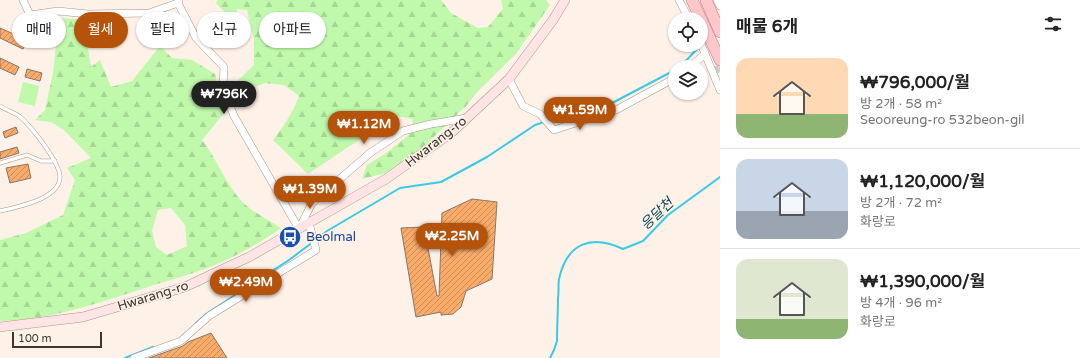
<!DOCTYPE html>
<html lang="ko">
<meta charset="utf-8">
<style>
body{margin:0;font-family:"Varela Round","Noto Sans KR",sans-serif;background:#f6f6f6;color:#222;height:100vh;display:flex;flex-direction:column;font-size:15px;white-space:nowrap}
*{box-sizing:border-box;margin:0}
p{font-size:13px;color:#767676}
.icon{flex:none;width:22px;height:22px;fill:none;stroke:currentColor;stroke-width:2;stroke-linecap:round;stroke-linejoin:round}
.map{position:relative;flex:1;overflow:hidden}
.panel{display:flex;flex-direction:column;background:#fff;width:360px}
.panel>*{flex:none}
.banner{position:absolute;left:12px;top:12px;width:380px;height:36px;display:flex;gap:8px}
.buttons{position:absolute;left:668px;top:12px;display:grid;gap:8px}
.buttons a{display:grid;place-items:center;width:40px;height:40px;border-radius:50%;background:#fff;box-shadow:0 1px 3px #0004;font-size:20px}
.scale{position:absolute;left:12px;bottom:10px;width:90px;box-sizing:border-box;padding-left:4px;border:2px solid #3d3630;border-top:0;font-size:11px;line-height:14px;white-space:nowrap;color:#3d3630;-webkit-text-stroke:3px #fdf1e8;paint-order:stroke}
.price{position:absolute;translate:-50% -34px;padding:0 9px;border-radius:14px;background:#b45309;color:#fff;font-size:13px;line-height:26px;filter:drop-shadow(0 1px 2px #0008)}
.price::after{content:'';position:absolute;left:50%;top:24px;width:12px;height:9px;margin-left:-6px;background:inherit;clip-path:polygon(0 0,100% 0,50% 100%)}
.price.active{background:#222;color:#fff}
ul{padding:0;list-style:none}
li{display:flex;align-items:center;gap:12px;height:100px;padding:0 16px}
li+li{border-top:1px solid #e0e0e0}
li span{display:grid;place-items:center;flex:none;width:112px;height:80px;border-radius:12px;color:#555}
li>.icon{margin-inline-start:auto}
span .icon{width:48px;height:48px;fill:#fffc;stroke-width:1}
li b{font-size:17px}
h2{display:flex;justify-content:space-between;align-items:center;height:48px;padding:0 16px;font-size:17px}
.pill{padding:0 14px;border-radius:18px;background:#fff;box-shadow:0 1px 3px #0004;font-size:14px;line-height:36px}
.pill.active{background:#b45309;color:#fff}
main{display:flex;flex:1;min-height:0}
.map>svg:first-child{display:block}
</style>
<main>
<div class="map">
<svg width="720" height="358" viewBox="0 0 720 358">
<defs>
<pattern id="forest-firs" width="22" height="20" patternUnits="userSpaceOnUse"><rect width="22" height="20" fill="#c0f9ab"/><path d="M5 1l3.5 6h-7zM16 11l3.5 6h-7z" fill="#a6d693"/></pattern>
<pattern id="building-hatch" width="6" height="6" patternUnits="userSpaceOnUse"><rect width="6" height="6" fill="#f9ab69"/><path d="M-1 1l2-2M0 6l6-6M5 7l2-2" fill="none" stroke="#cb8c57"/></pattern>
</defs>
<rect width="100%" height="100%" fill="#fdf1e8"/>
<path fill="url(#forest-firs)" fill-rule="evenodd" d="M218,0H441L451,13L478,28L488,27L503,9L501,0H546L550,5L515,55L478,91L466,106L417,153L386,173L362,179L367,165L388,152L411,133L413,119L385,114L372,131L308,174L273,140C284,126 293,112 299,96L284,85L265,83L230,97L225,112L202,140C214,155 221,173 233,190C244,208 263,217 281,228C260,243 238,255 215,265C194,274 172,279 151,286C102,302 51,320 0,321V240L26,233L63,215L75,180L67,168L91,158L64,130L51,122L35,120L45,110L53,73L56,44L41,23L59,18L77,19L87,42L91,67L100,60L111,87L132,81L160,46L172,58L192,60L215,74L220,97L254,65V39L247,10L237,9L234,22L216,3ZM171,208L185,225L187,246L167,255L156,247L152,231L158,210Z"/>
<path fill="#c0f9ab" d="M23,82L39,86L35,106L18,102Z"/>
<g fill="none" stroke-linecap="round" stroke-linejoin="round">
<g stroke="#38cae6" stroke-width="2">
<path d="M680,67L700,46"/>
<path d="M548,121L614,102L675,70"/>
<path d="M316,240L327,231L400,188L441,182L487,157L535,125L544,122"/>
<path d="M195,324L206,314L289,260L313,242"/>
<path d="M125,358L153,347"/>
<path d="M550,358L554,350L557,341C557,326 558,312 558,298C559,292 558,285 559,279C567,243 591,234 623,249L643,241L668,215L720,177"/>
</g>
</g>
<g fill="url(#building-hatch)" stroke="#877669">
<path d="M0,28L27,40L23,49L0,38Z"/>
<path d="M0,58L19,67L15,75L0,68Z"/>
<path d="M27,69L42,73L40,81L25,77Z"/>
<path d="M16,127L18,133L5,138L3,132Z"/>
<path d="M17,147L19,153L0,159V152Z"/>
<path d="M28,164L31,178L10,183L6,168Z"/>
<path d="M472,199L497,202L492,279L466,291L461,307L453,314L441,315V312L416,317L401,228L424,227L437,296H439L442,213Z"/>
<path d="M211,333L227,358H149L183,346L188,342Z"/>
</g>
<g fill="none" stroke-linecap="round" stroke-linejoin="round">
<path stroke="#d7ccc3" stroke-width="7" stroke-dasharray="7 3.5" stroke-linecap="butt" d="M716,70L720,68"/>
<g stroke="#a99789" stroke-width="4.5">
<g id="lane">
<path d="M0,106C6,110 13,112 19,116C27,122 41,140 47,149C52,157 59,166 60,176C61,199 17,207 0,211"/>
<path d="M0,163L27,155L41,161H55"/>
</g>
</g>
<g stroke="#a99789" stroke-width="8">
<g id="street">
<path d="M23,0L30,15L58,11L88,14L149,13L178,3"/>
<path d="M179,0L178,3L196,38L224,67L223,88L234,116L299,229"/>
<path d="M679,0L689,19"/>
<path d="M717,0L720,6"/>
<path d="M701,44L720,90"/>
<path d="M690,67L705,54"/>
<path d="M509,79L523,106L540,114L554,130L616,110L675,78"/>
<path d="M299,229L312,203L370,153L403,131L431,124L467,118"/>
<path d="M134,358L181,341L209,316L316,250L309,223"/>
</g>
</g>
<g stroke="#a99789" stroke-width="10">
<path id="secondary" d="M0,327L83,317L185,287L249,257L386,179L451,133L509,79L553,20L565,0"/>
</g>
<g stroke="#ba7e7f" stroke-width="12">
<g id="primary">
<path d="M692,0L720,60"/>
<path d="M706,0L720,32"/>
</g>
</g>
<use href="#lane" stroke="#fff" stroke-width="3.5"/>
<use href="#street" stroke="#fff" stroke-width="7"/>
<use href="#secondary" stroke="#ffe4e5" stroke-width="9"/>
<use href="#primary" stroke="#fec8cb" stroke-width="11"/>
</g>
<defs>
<g id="bus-disc" transform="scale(1.15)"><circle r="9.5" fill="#1a4fb4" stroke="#fdf1e8"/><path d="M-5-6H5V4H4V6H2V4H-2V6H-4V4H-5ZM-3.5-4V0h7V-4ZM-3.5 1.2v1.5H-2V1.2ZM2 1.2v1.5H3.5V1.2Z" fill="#fff"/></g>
</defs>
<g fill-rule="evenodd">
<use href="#bus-disc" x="290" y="237"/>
</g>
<g text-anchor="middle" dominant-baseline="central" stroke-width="3" stroke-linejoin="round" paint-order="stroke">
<g font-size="13" fill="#3d3630" stroke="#fdf1e8">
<text transform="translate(436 142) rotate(-38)">Hwarang-ro</text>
<text transform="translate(153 296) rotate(-17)">Hwarang-ro</text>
</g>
<g font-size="13" fill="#164399" stroke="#fdf1e8" text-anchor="start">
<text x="306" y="237">Beolmal</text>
</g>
<g font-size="14" font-style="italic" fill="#084853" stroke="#fdf1e8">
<text transform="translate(657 214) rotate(-43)">응달천</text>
</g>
</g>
</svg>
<div class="buttons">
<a><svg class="icon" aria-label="locate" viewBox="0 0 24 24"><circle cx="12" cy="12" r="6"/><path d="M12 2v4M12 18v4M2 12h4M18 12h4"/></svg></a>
<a><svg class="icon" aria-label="layers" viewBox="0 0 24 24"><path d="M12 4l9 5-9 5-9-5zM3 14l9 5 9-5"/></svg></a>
</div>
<div class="scale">100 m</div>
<b class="price active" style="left:224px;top:115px">₩796K</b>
<b class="price" style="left:580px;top:131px">₩1.59M</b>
<b class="price" style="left:364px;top:145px">₩1.12M</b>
<b class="price" style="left:310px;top:210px">₩1.39M</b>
<b class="price" style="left:452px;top:257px">₩2.25M</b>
<b class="price" style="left:246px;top:303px">₩2.49M</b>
<div class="banner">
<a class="pill">매매</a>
<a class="pill active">월세</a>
<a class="pill">필터</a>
<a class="pill">신규</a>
<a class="pill">아파트</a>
</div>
</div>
<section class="panel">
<h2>매물 6개<svg class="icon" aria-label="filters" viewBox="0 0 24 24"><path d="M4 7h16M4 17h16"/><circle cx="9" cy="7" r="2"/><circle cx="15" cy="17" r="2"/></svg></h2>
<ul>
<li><span style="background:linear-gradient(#ffd9b3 70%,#8fb573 0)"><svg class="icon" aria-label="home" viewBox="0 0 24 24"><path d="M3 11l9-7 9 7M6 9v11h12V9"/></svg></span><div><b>₩796,000/월</b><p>방 2개 · 58 m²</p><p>Seooreung-ro 532beon-gil</p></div></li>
<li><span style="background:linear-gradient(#c9d6e8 65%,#9aa5b1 0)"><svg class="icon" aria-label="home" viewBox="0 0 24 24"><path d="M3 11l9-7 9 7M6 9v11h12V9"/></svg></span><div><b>₩1,120,000/월</b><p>방 2개 · 72 m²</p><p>화랑로</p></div></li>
<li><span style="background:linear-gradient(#dfe7d0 75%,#8fb573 0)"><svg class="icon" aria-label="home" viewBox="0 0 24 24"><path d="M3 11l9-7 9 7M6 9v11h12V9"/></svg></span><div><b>₩1,390,000/월</b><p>방 4개 · 96 m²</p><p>화랑로</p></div></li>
</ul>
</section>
</main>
